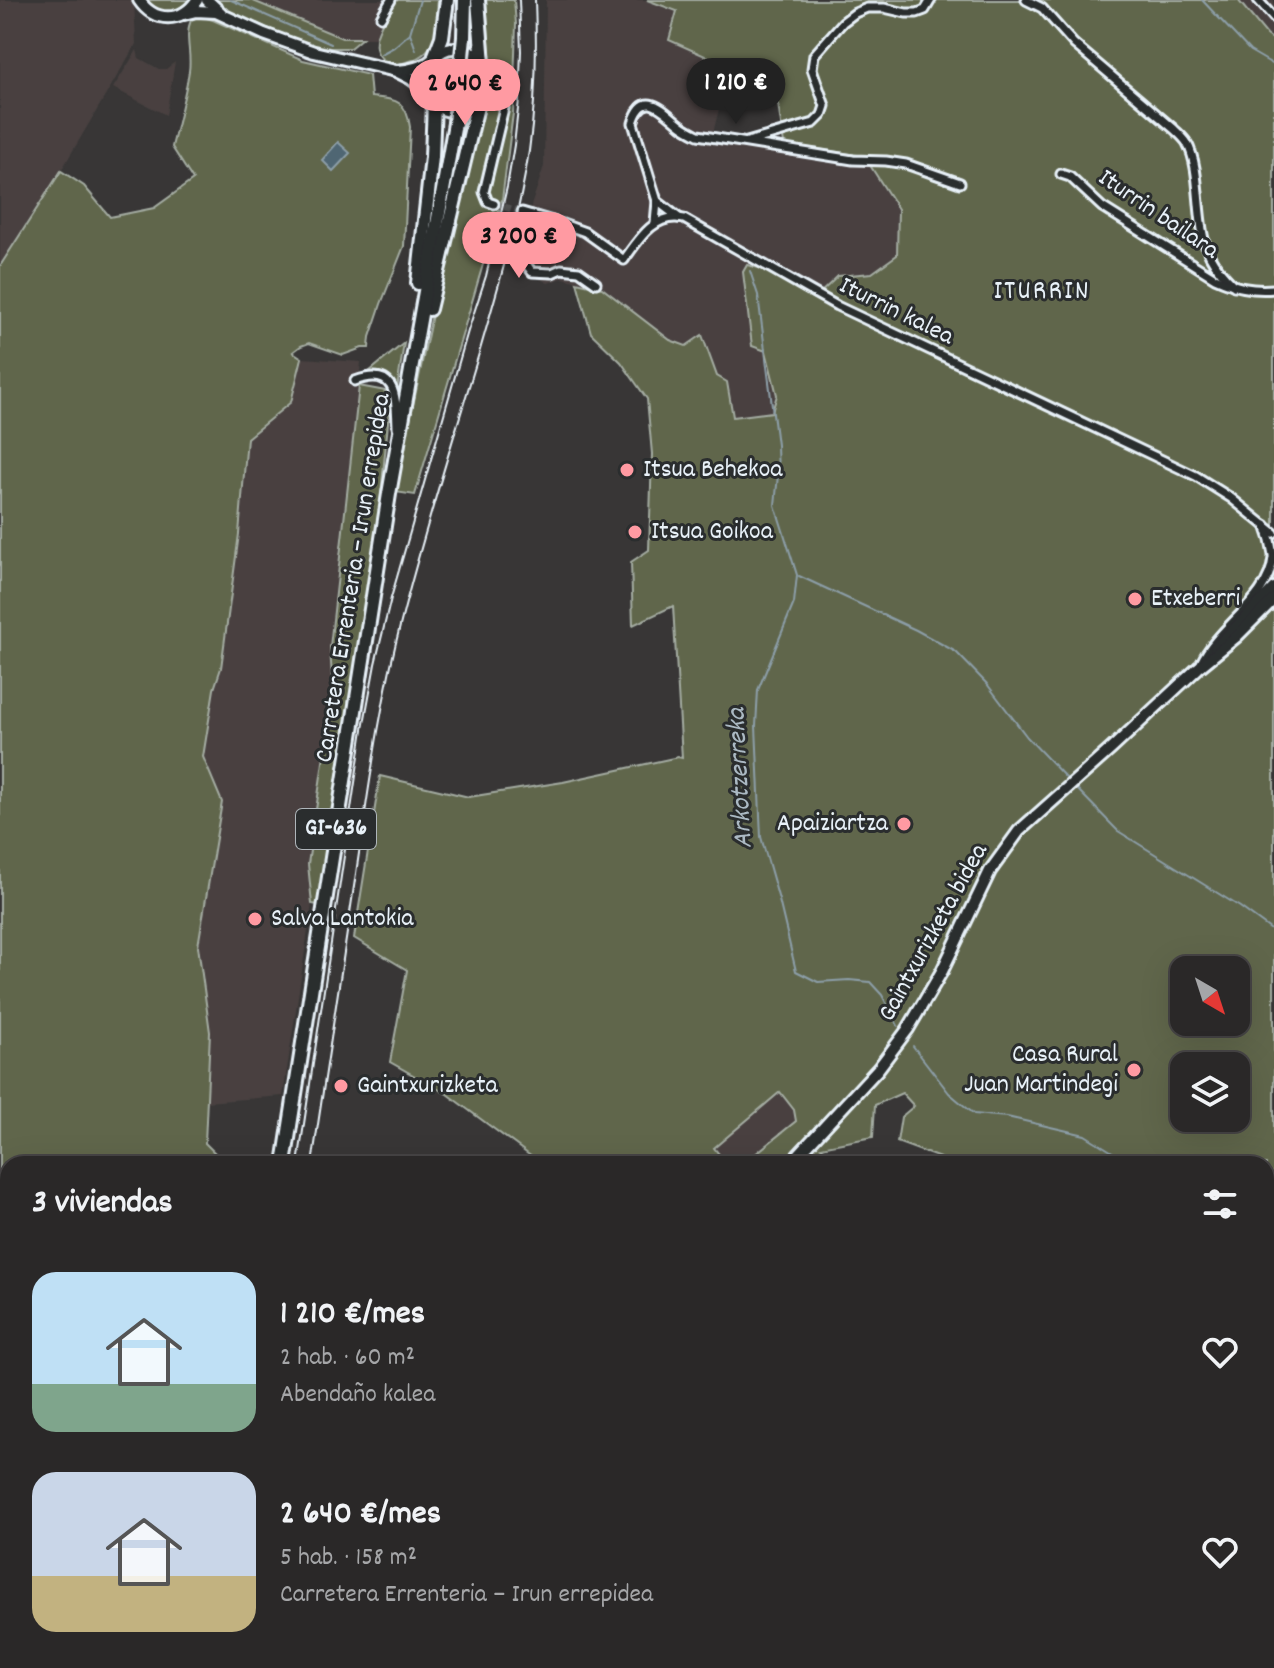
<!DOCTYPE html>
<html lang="es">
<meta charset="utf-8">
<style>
body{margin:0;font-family:Dekko,sans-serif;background:#363434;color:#f1f3f6;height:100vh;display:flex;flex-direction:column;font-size:30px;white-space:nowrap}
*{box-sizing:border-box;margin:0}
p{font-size:26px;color:#a5a6a8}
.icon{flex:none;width:44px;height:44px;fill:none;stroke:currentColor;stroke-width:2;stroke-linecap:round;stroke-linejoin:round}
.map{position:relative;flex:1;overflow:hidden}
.details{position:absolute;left:0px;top:1156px;width:1274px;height:512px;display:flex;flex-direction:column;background:#2a2828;border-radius:24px 24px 0 0;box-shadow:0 8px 32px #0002,0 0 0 2px #464445}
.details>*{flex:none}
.needle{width:52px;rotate:141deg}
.tools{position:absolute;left:1170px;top:956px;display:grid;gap:16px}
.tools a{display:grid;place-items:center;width:80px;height:80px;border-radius:16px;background:#2a2828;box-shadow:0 8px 32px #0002,0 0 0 2px #464445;font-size:40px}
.price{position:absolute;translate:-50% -68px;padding:0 18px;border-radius:28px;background:#ff9aa2;color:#111;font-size:26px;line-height:52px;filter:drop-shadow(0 2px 4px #0008)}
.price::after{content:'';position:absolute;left:50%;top:48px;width:24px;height:18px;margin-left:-12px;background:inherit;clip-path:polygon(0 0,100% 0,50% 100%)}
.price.selected{background:#222;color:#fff}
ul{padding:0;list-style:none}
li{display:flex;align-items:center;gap:24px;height:200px;padding:0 32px}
li span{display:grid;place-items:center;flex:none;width:224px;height:160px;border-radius:24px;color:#555}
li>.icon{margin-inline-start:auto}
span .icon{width:96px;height:96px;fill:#fffc;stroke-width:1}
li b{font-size:34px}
h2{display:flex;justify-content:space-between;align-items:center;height:96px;padding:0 32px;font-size:34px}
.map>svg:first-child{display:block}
</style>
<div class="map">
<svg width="1274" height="1668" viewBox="0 0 1274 1668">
<rect width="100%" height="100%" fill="#383636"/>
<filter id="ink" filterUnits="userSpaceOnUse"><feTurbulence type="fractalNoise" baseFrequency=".0125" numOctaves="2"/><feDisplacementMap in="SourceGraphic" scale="16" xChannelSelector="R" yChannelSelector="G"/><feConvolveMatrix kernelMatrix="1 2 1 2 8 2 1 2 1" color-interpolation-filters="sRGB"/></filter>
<g filter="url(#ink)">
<g fill="#484140">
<path d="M0,0H134L136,44L49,191L0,266Z"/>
<path d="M251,0H395L376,38H342Z"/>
<path d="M546,0H647L677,11L669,40L741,72L719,109L713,133L864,155L898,209L897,256L872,273L838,276L806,306L759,319L777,395L772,412L733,417L727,382L717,376L686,346L670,340L602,288L563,278L548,283L521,270L516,252L544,166Z"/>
<path d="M1238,0H1274V40L1267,35Z"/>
<path d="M137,50L139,58L159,69H166L175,62L166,115L113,88Z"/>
<path d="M302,358L361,362L330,647L333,694L308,864L312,904L283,1096L206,1102L210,1032L198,946L222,802L203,757L214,689L221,668L239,534L247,438L291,402Z"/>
<path d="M780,1092L794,1110L796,1121L743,1164H727L714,1148Z"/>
</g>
<g fill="#60664c" stroke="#a4aca2" stroke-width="2" fill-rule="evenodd">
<path d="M145,0H189C176,15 158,16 145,0Z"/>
<path d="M213,0H251L342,38H362L350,48H330L304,43L226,11Z"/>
<path d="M395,0H438C436,13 440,28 433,42C420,69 371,73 376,39C378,27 389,11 395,0Z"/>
<path d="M486,0H514L516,24L513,113L502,200L415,495L395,492L439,281L484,111L491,66Z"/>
<path d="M647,0H1238L1267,35L1274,40V1668H0V266L61,171L84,186L110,217L154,208L193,180L172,147C178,122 185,96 189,71C192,53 184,36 191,20L200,16L213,20L303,60L369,75L371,97C396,100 406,99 410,127L404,246L381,304L370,337L369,348H362L343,355L309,343L301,346L293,352L302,358L291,402L247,438L239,534L221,668L214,689L203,757L222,802L198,946L210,1032L205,1143L226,1164H8V1660H1266V1164H956L897,1142L901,1117L914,1106L902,1093L875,1105L873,1137L821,1147L842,1164H743L796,1121L794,1110L780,1092L714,1148L727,1164H584L581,1161L536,1160L447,1094L390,1062L407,970L354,938L380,776L469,797L563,782L678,757L682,758L673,606L633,625L631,562L649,550L652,454L647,399L621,362L591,333L577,282L602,288L670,340L686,346L702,335L717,376L727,382L733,417L772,412L777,395L766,351L752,346L743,272L747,265L763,269L814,299L838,276L872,273L897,255L898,209L864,156L784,144L778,104L730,91L741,72L669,40L677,11ZM1184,970H1236V1022H1184ZM1184,1066H1236V1118H1184Z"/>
<circle cx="455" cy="80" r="26"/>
<path d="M404,343L397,389C390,376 382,373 369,372Z"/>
<path d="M359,386L391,392L375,556L318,905L312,904L308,864L333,694L330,647Z"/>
</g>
<path fill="#4f6673" stroke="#8c9ea8" stroke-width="2" d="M338,142L350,153L333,171L322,160Z"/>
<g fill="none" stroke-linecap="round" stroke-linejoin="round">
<g stroke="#8c9ea8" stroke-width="2">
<path d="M231,0L331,44"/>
<path d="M1202,0L1250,51L1274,65"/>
<path d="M416,50L410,33L420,0"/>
<path d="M381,54L394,47L409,34"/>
<path d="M750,271L758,295L777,445L778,475L775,505L797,575L794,603L758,690L756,726L761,837L779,900L796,971L818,982L849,980L870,982L882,995L898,1026"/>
<path d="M799,576L916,630L956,652L987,684L1027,737L1067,779"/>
<path d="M1077,789L1118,831L1240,907L1274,932"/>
<path d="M913,1046L949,1093L974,1114L1007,1117L1085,1135L1114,1153L1124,1164"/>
<path d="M1266,1276L1274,1281"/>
</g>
<path stroke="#525253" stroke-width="7" stroke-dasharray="7 3.5" stroke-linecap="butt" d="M494,204L522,212"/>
<g stroke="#e8f1f8" stroke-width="13">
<g id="street">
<path d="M1026,0L1042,8L1074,44L1174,129C1178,133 1184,138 1187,143C1203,172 1194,224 1210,256C1216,268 1225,277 1234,286"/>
<path d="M1258,0L1274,18"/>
<path d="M381,17L391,0"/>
<path d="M487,79L500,93L504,108L484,192L488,202L494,204"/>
<path d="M747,142L814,123L822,115L825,106L812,69L814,55L843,22L855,13L867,8H884L906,13H917L925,10L931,0"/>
<path d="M1061,174L1070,177L1102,207L1215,278C1235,287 1252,291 1274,289"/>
<path d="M657,201L679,218"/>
<path d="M522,212L563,224L585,232L624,260C639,239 655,212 684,219L837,306L1196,476L1231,498L1274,533"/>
<path d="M532,215L523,250L524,261L532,272L552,273L561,269L579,271L596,283"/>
<path d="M655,223L657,201L633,123C644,86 664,112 681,125C686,129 692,132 698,135L853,160L886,161L906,164L960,183"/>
<path d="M355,381C396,366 396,395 397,427"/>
<path d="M1265,525L1270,540L1274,560"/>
<path d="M1201,663C1219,625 1269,600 1273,558"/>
<path d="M1064,1660L1070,1668"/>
</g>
</g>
<g stroke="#e8f1f8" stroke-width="16">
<g id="secondary">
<path d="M139,0C154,23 182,23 197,0"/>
<path d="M207,0L221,13"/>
<path d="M184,14L196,11L216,12L264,34L314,52L396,71L410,78L425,89"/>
<path d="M398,71C407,70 419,68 428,63C437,56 442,48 454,48C500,46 495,119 449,111C441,109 434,105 429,98C421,86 423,74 429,62"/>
<path d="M1215,648L1274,588"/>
<path d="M790,1164L878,1069L908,1029L942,971L990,871L1019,831L1111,749L1198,668L1236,637L1274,599"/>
<path d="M270,1668L275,1660"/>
</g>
</g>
<g stroke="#e8f1f8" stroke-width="18">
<g id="primary">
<path d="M478,0L483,64"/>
<path d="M464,37L465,0"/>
<path d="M435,55L442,37L447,0"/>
<path d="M418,283L432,157L434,103"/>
<path d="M429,309L478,102"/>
<path d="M284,1164L389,494L455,123"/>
<path d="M120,1668L122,1660"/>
</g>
</g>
<use href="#street" stroke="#2a2d2e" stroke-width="7"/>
<use href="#secondary" stroke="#2a2d2e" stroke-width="10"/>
<use href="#primary" stroke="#2a2d2e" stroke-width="12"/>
<g stroke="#e8f1f8" stroke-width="2">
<path d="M298,1164L363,729L375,664L391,598L468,331L486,276L507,187L514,145L519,100L521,51L519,0"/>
<path d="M312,1164C328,1063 342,961 358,860C370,780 381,700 401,622C424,531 453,440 480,350C499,284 519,218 529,151C536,101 537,50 535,0"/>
<path d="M194,1668L197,1660"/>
<path d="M229,1668L230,1660"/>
</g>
<g stroke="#e8f1f8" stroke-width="18" stroke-linecap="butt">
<path id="primary-bridge" d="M455,123L464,37"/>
</g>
<use href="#primary-bridge" stroke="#2a2d2e" stroke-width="12"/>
</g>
</g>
<g fill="#ff9aa2" stroke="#2a2d2e" stroke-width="3">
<circle cx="627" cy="470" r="8"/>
<circle cx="635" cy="532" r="8"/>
<circle cx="1135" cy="599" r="8"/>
<circle cx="904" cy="824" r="8"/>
<circle cx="255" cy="919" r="8"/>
<circle cx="1134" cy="1070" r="8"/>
<circle cx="341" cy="1086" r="8"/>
</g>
<g text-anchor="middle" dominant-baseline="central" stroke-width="6" stroke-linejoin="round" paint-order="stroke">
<rect fill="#2a2d2e" stroke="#afb6bb" stroke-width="2" x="296" y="809" width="80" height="40" rx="6"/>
<g font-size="24" font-weight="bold" fill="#e8f1f8">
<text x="336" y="829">GI-636</text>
</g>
<g font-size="26" fill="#e8f1f8" stroke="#2a2d2e">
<text transform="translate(1158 215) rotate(34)">Iturrin bailara</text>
<text transform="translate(896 312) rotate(26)">Iturrin kalea</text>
<text transform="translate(354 578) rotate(-81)">Carretera Errenteria – Irun errepidea</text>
<text transform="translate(934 933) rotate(-61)">Gaintxurizketa bidea</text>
</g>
<g font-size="26" fill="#e8f1f8" stroke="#2a2d2e" text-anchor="start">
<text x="643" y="470">Itsua Behekoa</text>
<text x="651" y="532">Itsua Goikoa</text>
<text x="1151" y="599">Etxeberri</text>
<text x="888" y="824" text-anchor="end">Apaiziartza</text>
<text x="271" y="919">Salva Lantokia</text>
<text x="1118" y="1055" text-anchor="end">Casa Rural<tspan x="1118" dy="30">Juan Martindegi</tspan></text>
<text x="357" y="1086">Gaintxurizketa</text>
</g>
<g font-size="28" letter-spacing="2" fill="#e8f1f8" stroke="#2a2d2e">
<text x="1042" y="293">ITURRIN</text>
</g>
<g font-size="28" font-style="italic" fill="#abb9c3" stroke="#2a2d2e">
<text transform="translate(742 778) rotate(-93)">Arkotzerreka</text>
</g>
</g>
</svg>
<div class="tools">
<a><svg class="needle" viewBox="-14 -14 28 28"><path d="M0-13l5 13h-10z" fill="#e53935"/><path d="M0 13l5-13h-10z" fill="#a5a6a8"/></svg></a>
<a><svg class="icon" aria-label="layers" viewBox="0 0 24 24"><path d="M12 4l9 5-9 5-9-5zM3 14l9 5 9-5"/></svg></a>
</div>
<b class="price selected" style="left:736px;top:126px">1 210 €</b>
<b class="price" style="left:465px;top:127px">2 640 €</b>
<b class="price" style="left:519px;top:280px">3 200 €</b>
<section class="details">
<h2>3 viviendas<svg class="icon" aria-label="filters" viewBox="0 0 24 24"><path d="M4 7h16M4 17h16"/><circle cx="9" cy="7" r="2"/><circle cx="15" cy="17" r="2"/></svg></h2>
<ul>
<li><span style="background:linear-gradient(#bfe0f5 70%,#7fa58c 0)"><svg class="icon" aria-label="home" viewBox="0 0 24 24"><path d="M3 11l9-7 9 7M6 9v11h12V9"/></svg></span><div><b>1 210 €/mes</b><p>2 hab. · 60 m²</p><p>Abendaño kalea</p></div><svg class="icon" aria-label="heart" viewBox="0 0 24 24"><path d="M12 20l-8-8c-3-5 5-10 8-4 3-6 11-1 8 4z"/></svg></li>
<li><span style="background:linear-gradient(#c9d6e8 65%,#c2b280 0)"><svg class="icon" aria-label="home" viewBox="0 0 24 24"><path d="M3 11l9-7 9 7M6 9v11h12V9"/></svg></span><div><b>2 640 €/mes</b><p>5 hab. · 158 m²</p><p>Carretera Errenteria – Irun errepidea</p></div><svg class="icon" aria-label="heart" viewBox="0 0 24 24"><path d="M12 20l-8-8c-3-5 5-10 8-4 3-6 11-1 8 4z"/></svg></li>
</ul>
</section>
</div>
